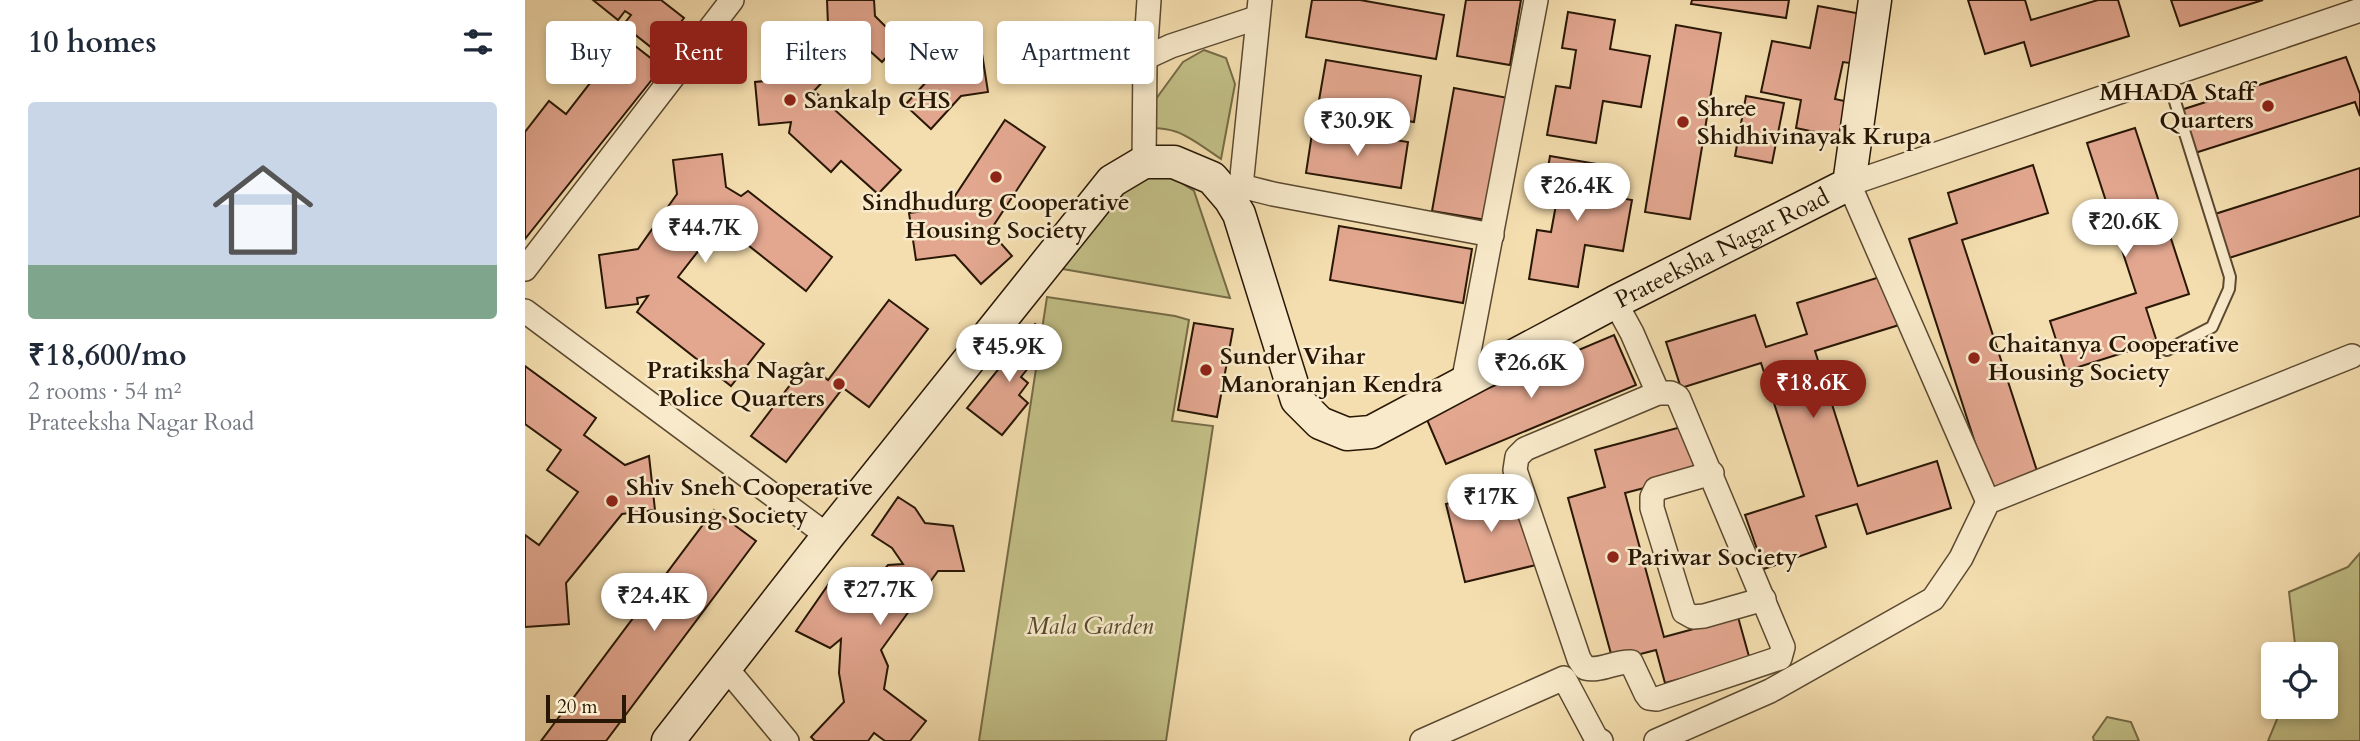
<!DOCTYPE html>
<meta charset="utf-8">
<style>
body{margin:0;font-family:Cardo,serif;background:#f2f2f3;color:#1f2937;height:100vh;display:flex;flex-direction:column;font-size:26px;white-space:nowrap}
*{box-sizing:border-box;margin:0}
p{font-size:23px;color:#747a83}
.icon{flex:none;width:38px;height:38px;fill:none;stroke:currentColor;stroke-width:2;stroke-linecap:round;stroke-linejoin:round}
.map{position:relative;flex:1;overflow:hidden}
.sheet{display:flex;flex-direction:column;background:#fff;width:525px}
.sheet>*{flex:none}
.top-card{position:absolute;left:21px;top:21px;width:665px;height:63px;display:flex;gap:14px}
.fabs{position:absolute;left:1736px;top:642px;display:grid;gap:14px}
.fabs a{display:grid;place-items:center;width:77px;height:77px;border-radius:7px;background:#fff;box-shadow:0 4px 10px #0003;font-size:35px}
.scale{position:absolute;left:21px;bottom:18px;width:80px;box-sizing:border-box;padding-left:7px;border:4px solid #281705;border-top:0;font-size:19px;line-height:24px;white-space:nowrap;color:#281705;-webkit-text-stroke:5px #f8eacb;paint-order:stroke}
.price{position:absolute;translate:-50% -60px;padding:0 16px;border-radius:24px;background:#fff;color:#222;font-size:23px;line-height:46px;filter:drop-shadow(0 2px 4px #0008)}
.price::after{content:'';position:absolute;left:50%;top:42px;width:21px;height:16px;margin-left:-10px;background:inherit;clip-path:polygon(0 0,100% 0,50% 100%)}
.price.selected{background:#8f2418;color:#fff}
ul{padding:0;list-style:none}
li{display:grid;align-content:center;gap:14px;height:371px;padding:0 28px}
li span{display:grid;place-items:center;height:217px;border-radius:7px;color:#555}
li>.icon{margin-inline-start:auto}
span .icon{width:126px;height:126px;fill:#fffc;stroke-width:1}
li b{font-size:30px}
h2{display:flex;justify-content:space-between;align-items:center;height:84px;padding:0 28px;font-size:30px}
.pill{padding:0 24px;border-radius:7px;background:#fff;box-shadow:0 4px 10px #0003;font-size:24px;line-height:63px}
.pill.selected{background:#8f2418;color:#fff}
main{display:flex;flex:1;min-height:0}
.map>svg:first-child{display:block}
</style>
<main>
<section class="sheet">
<h2>10 homes<svg class="icon" aria-label="filters" viewBox="0 0 24 24"><path d="M4 7h16M4 17h16"/><circle cx="9" cy="7" r="2"/><circle cx="15" cy="17" r="2"/></svg></h2>
<ul>
<li><span style="background:linear-gradient(#c9d6e8 75%,#7fa58c 0)"><svg class="icon" aria-label="home" viewBox="0 0 24 24"><path d="M3 11l9-7 9 7M6 9v11h12V9"/></svg></span><div><b>₹18,600/mo</b><p>2 rooms · 54 m²</p><p>Prateeksha Nagar Road</p></div></li>
</ul>
</section>
<div class="map">
<svg width="1835" height="741" viewBox="0 0 1835 741">
<rect width="100%" height="100%" fill="#f4deaf"/>
<filter id="stains"><feTurbulence type="fractalNoise" baseFrequency=".00286" numOctaves="4"/><feColorMatrix values="0 0 0 0 .2 0 0 0 0 .09 0 0 0 0 .02 0 0 0 .5 -.17"/></filter>
<radialGradient id="worn" r=".72"><stop offset=".6" stop-color="#630" stop-opacity="0"/><stop offset="1" stop-color="#630" stop-opacity=".3"/></radialGradient>
<g fill="#c2bf86" stroke="#756b46" stroke-width="2">
<path d="M679,50L701,58L710,84L696,159C662,136 652,124 609,129L658,62Z"/>
<path d="M641,173L669,191L705,298L509,264L587,174Z"/>
<path d="M522,297L650,316L664,320L647,421L688,426L641,741H454Z"/>
<path d="M1835,553V741H1743L1757,707H1801V654H1768L1770,644L1764,592L1823,567Z"/>
<path d="M1582,717L1606,722L1614,741H1569L1568,737Z"/>
</g>
<g fill="#e3a790" stroke="#281705" stroke-width="2">
<path d="M68,0H136L159,18L132,52L98,25L106,15L100,11L93,20Z"/>
<path d="M302,0H349L350,16L365,31L369,26L385,41L397,29L425,54L434,50L456,47L463,92L436,96L406,129L380,105L404,79L370,48L357,62L335,42L289,91L376,170L353,194L316,161L306,172L264,133L266,122L234,125L230,82L261,79L268,71L260,64L291,25L299,30L303,25Z"/>
<path d="M787,0H835L919,15L911,59L781,37Z"/>
<path d="M941,0H996L985,65L932,56Z"/>
<path d="M1167,0H1264L1261,18L1166,4Z"/>
<path d="M1443,0H1500L1506,20L1573,0H1593L1604,36L1506,66L1499,42L1460,54Z"/>
<path d="M1646,0H1738L1655,26Z"/>
<path d="M1293,6L1342,15L1332,64L1318,62L1310,99L1324,102L1318,138L1271,128L1276,100L1236,92L1247,41L1285,48Z"/>
<path d="M1043,12L1090,20L1085,49L1125,56L1116,107L1078,101L1071,143L1022,135L1031,86L1045,88L1051,50L1037,48Z"/>
<path d="M1151,25L1196,33L1165,219L1120,212Z"/>
<path d="M100,38L137,67L0,239V132L24,101L41,114Z"/>
<path d="M1821,57L1835,94V116L1830,102L1670,153L1656,110Z"/>
<path d="M801,60L896,76L889,122L793,106Z"/>
<path d="M929,88L983,98L961,220L907,211Z"/>
<path d="M1221,96L1259,103L1247,163L1210,156Z"/>
<path d="M480,120L520,147L465,231L487,256L456,284L430,255L391,260L384,213L422,208Z"/>
<path d="M788,127L883,142L876,188L781,173Z"/>
<path d="M1610,128L1664,294L1621,308L1632,342L1541,371L1525,321L1611,293L1562,143Z"/>
<path d="M197,154L201,187L216,196L223,191L307,257L281,291L195,223L153,277L239,344L206,386L112,312L123,296L112,298L113,304L81,308L74,255L113,249L152,194L148,160Z"/>
<path d="M1025,156L1072,164L1067,193L1107,200L1098,251L1060,245L1053,287L1004,279L1012,230L1026,232L1033,194L1019,192Z"/>
<path d="M1508,165L1523,213L1437,240L1514,477L1466,492L1384,239L1432,223L1423,193Z"/>
<path d="M1835,168V216L1704,258L1690,214Z"/>
<path d="M814,226L947,249L938,303L805,280Z"/>
<path d="M1358,276L1374,325L1290,351L1333,486L1412,461L1426,508L1342,534L1332,504L1291,516L1301,547L1239,569L1220,515L1279,496L1236,363L1156,388L1141,342L1230,315L1241,347L1282,334L1272,303Z"/>
<path d="M364,300L403,329L344,407L318,388L261,462L226,436L282,363L303,380Z"/>
<path d="M669,323L708,329L692,417L653,410Z"/>
<path d="M510,324L528,337L496,377L503,383L494,395L503,403L477,435L442,408Z"/>
<path d="M1089,335L1111,385L921,464L900,415Z"/>
<path d="M0,366L71,418L59,435L100,465L124,456L130,510L97,514L41,583L44,624L0,627V535L14,545L53,492L22,470L36,450L0,424Z"/>
<path d="M1160,426L1173,474L1100,493L1139,637L1213,617L1225,660L1140,683L1131,650L1088,661L1043,498L1080,487L1070,450Z"/>
<path d="M992,487L1011,565L940,582L921,504Z"/>
<path d="M373,497L390,508L400,523L428,526L439,571H413L356,650L363,666L359,689L401,721L385,741H360L349,733L343,741H290L286,737L319,702L314,673L316,639L305,648L271,631L303,585L329,605L363,565L378,564L367,548L347,535Z"/>
<path d="M189,510L231,541L81,741H16Z"/>
</g>
<g fill="none" stroke-linecap="round" stroke-linejoin="round">
<g stroke="#5b4930" stroke-width="14">
<path id="lane" d="M1642,76L1705,277L1704,289L1687,327L1642,350"/>
</g>
<g stroke="#5b4930" stroke-width="26">
<g id="street">
<path d="M620,58L646,46L731,18"/>
<path d="M619,162L620,58L624,0"/>
<path d="M716,186L748,194L967,235"/>
<path d="M708,196L716,186L735,0"/>
<path d="M0,269L207,0"/>
<path d="M1090,302L1107,333L1133,393"/>
<path d="M0,311L303,536"/>
<path d="M938,383L1011,0"/>
<path d="M1133,393H1146L1153,397L1258,647L1255,658L1132,699L1124,698L1121,694L1106,662C1090,661 1075,672 1060,668L1054,659L990,470L992,457L1000,449Z"/>
<path d="M1187,473L1131,489L1127,497V508L1159,612L1168,617L1179,616L1239,599"/>
<path d="M1463,502L1324,184L1835,10"/>
<path d="M202,669L262,741"/>
<path d="M897,741L1039,678L1071,738L1076,741"/>
<path d="M1131,741L1245,691L1408,599L1436,558L1463,502L1827,356"/>
</g>
</g>
<g stroke="#281705" stroke-width="35">
<g id="secondary">
<path id="s1" d="M143,741L303,536L587,181L619,162H649L687,178L705,199L714,214L772,400L795,423L822,434L846,432L1090,302L1324,184L1350,0"/>
</g>
</g>
<use href="#lane" stroke="#f8eacb" stroke-width="10"/>
<use href="#street" stroke="#f8eacb" stroke-width="23"/>
<use href="#secondary" stroke="#f8eacb" stroke-width="32"/>
</g>
<g fill="#8f2418" stroke="#f8eacb" stroke-width="2.5">
<circle cx="265" cy="100" r="7"/>
<circle cx="1743" cy="106" r="7"/>
<circle cx="1158" cy="122" r="7"/>
<circle cx="471" cy="177" r="7"/>
<circle cx="1449" cy="358" r="7"/>
<circle cx="681" cy="370" r="7"/>
<circle cx="314" cy="384" r="7"/>
<circle cx="87" cy="501" r="7"/>
<circle cx="1088" cy="557" r="7"/>
</g>
<g text-anchor="middle" dominant-baseline="central" stroke-width="5" stroke-linejoin="round" paint-order="stroke">
<g font-size="24" font-weight="bold" fill="#281705" stroke="#f8eacb" text-anchor="start">
<text x="1729" y="92" text-anchor="end">MHADA Staff<tspan x="1729" dy="28">Quarters</tspan></text>
<text x="279" y="100">Sankalp CHS</text>
<text x="1172" y="108">Shree<tspan x="1172" dy="28">Shidhivinayak Krupa</tspan></text>
<text x="471" y="202" text-anchor="middle">Sindhudurg Cooperative<tspan x="471" dy="28">Housing Society</tspan></text>
<text x="1463" y="344">Chaitanya Cooperative<tspan x="1463" dy="28">Housing Society</tspan></text>
<text x="695" y="356">Sunder Vihar<tspan x="695" dy="28">Manoranjan Kendra</tspan></text>
<text x="300" y="370" text-anchor="end">Pratiksha Nagar<tspan x="300" dy="28">Police Quarters</tspan></text>
<text x="101" y="487">Shiv Sneh Cooperative<tspan x="101" dy="28">Housing Society</tspan></text>
<text x="1102" y="557">Pariwar Society</text>
</g>
<g font-size="24" fill="#281705" stroke="#f8eacb">
<text stroke="none"><textPath href="#s1" startOffset="1545">Prateeksha Nagar Road</textPath></text>
</g>
<g font-size="24" font-style="italic" fill="#56492c" stroke="#f8eacb">
<text x="565" y="626">Mala Garden</text>
</g>
</g>
<rect width="100%" height="100%" filter="url(#stains)"/>
<rect width="100%" height="100%" fill="url(#worn)"/>
</svg>
<div class="fabs">
<a><svg class="icon" aria-label="locate" viewBox="0 0 24 24"><circle cx="12" cy="12" r="6"/><path d="M12 2v4M12 18v4M2 12h4M18 12h4"/></svg></a>
</div>
<div class="scale">20 m</div>
<b class="price" style="left:832px;top:158px">₹30.9K</b>
<b class="price" style="left:1052px;top:223px">₹26.4K</b>
<b class="price" style="left:1600px;top:259px">₹20.6K</b>
<b class="price" style="left:180px;top:265px">₹44.7K</b>
<b class="price" style="left:484px;top:384px">₹45.9K</b>
<b class="price" style="left:1006px;top:400px">₹26.6K</b>
<b class="price selected" style="left:1288px;top:420px">₹18.6K</b>
<b class="price" style="left:966px;top:534px">₹17K</b>
<b class="price" style="left:355px;top:627px">₹27.7K</b>
<b class="price" style="left:129px;top:633px">₹24.4K</b>
<div class="top-card">
<a class="pill">Buy</a>
<a class="pill selected">Rent</a>
<a class="pill">Filters</a>
<a class="pill">New</a>
<a class="pill">Apartment</a>
</div>
</div>
</main>
